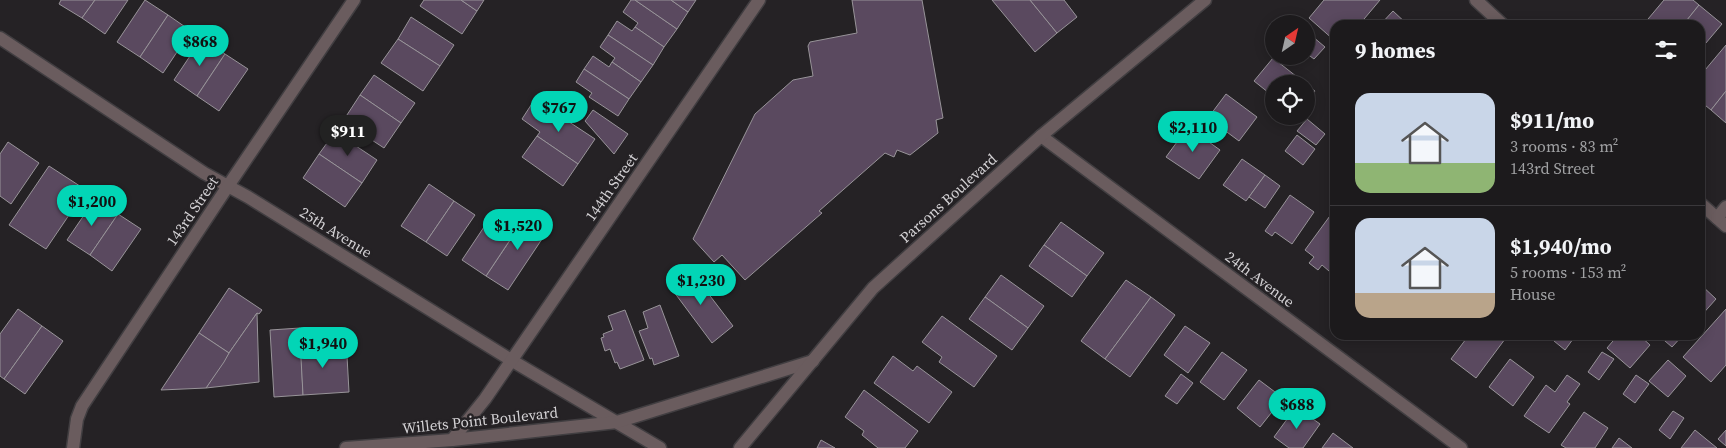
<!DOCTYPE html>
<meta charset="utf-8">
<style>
body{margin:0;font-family:"Source Serif 4",serif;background:#292729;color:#f1f3f6;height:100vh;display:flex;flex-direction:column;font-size:19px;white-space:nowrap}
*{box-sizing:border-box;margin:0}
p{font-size:16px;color:#a0a1a3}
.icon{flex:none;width:28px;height:28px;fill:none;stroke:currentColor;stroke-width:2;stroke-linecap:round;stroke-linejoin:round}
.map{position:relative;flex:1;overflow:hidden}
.details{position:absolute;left:1330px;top:20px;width:375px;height:320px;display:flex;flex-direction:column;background:#1c1a1c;border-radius:15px;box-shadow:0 2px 12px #0003,0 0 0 1px #3a383b}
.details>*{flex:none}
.needle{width:32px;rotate:34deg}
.buttons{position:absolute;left:1265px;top:15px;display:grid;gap:10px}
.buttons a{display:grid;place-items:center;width:50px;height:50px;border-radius:50%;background:#1c1a1c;box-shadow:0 2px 12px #0003,0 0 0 1px #3a383b;font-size:25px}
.price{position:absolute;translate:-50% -42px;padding:0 11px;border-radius:18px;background:#02d5b6;color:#111;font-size:16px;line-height:32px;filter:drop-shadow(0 1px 2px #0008)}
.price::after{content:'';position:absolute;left:50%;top:30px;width:15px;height:11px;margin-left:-8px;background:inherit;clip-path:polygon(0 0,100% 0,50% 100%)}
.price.active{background:#222;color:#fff}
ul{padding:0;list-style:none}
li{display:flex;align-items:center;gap:15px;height:125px;padding:0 25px}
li+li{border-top:1px solid #3a383b}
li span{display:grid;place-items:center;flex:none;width:140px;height:100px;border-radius:15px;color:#555}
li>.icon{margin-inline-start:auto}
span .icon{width:60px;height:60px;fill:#fffc;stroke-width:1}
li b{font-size:21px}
h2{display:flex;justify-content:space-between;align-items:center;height:60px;padding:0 25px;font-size:21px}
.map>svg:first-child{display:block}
</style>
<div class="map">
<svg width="1726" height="448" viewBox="0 0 1726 448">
<rect width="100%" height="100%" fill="#252225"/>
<g fill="#5a495f" stroke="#989499">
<path d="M61,0H95L82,18L59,4Z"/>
<path d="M95,0H128L105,34L82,18Z"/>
<path d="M145,0L168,15L140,57L117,42Z"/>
<path d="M424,0H461L477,11L462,34L420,6Z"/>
<path d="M461,0H484L477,11Z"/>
<path d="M631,0H635L677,29L664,47L635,27L638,23L623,12Z"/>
<path d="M635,0H671L688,12L677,29Z"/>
<path d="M671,0H696L688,12Z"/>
<path d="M852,0H922L943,118L936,120L938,133L910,155L897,150L894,157L885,153L819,211L822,213L745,280L722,255L714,262L693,239L755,114L793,80L813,76L808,46L810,42L857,33Z"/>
<path d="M992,0H1030L1057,33L1035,52Z"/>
<path d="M1030,0H1064L1077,17L1057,33Z"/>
<path d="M1324,0H1380L1359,25H1335V41L1309,18Z"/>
<path d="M1664,0H1693L1699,5L1683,25H1643Z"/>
<path d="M1699,5L1722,24L1700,50V25H1683Z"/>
<path d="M1393,11L1408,25H1380Z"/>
<path d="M168,15L191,31L163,73L140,57Z"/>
<path d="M411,17L454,45L440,66L398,39Z"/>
<path d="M617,21L632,31L635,27L664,47L653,65L608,35Z"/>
<path d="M1306,31L1325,47L1314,59L1306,53Z"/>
<path d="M608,35L653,65L641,82L612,62L615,58L600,47Z"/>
<path d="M202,38L225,54L197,96L174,80Z"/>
<path d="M398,39L440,66L423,91L381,63Z"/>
<path d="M1726,45V91L1711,110L1700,101V76Z"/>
<path d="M225,54L248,69L219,111L197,96Z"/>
<path d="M593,56L609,67L612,62L641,82L629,99L584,69Z"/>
<path d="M1273,58L1306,84H1274V97L1254,81Z"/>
<path d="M584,69L629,99L618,116L589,97L592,93L576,82Z"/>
<path d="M374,75L415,103L401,123L360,95Z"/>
<path d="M1306,84L1315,91L1306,102Z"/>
<path d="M1726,91V123L1711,110Z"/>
<path d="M1226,94L1257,117L1239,141L1208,118Z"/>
<path d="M360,95L401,123L384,148L343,121Z"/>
<path d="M533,102L552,115L554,112L595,139L578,164L537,136L540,132L522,119Z"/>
<path d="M593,110L628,134L614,154L585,121Z"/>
<path d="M1307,119L1325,134L1316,145L1297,131Z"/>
<path d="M1188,127L1220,150L1199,179L1166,157Z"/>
<path d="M335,132L377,160L362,183L319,154Z"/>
<path d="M1297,135L1315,149L1303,165L1285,151Z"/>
<path d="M537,136L578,164L563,186L522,157Z"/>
<path d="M8,142L39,163L11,204L0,196V154Z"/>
<path d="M319,154L362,183L345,207L303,178Z"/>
<path d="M1242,159L1265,175L1246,201L1223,185Z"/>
<path d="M49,166L86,190L46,249L9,225Z"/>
<path d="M1265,175L1280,186L1265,208L1249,197Z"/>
<path d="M429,184L454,201L426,242L401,226Z"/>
<path d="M1290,195L1314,212L1292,244L1275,232L1272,236L1265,231Z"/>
<path d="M95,199L118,214L90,255L67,240Z"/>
<path d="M454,201L475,215L447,256L426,242Z"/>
<path d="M1335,209V263L1329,271L1322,265L1318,270L1309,263L1314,257L1305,250Z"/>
<path d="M529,212L550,227L508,290L486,276Z"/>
<path d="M118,214L141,229L112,271L90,255Z"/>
<path d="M490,218L514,234L486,276L462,260Z"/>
<path d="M1061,222L1104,253L1087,276L1044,245Z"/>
<path d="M1044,245L1087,276L1072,297L1029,266Z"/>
<path d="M688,267L733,326L712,343L674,292L678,288L672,280Z"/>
<path d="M1001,275L1044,306L1028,328L985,297Z"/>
<path d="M1126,280L1151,297L1105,359L1081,341Z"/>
<path d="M1700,284L1716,299L1700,317Z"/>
<path d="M229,288L262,310L259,314L257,313L229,353L199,333Z"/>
<path d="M985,297L1028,328L1012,350L969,319Z"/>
<path d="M1151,297L1175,315L1130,377L1105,359Z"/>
<path d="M660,305L679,356L654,365L652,358L650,359L639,331L648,328L643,312Z"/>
<path d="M18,309L42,326L4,379L0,376V334Z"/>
<path d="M1726,309V365L1711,382L1683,357Z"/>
<path d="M625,310L644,360L620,369L617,362L615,363L610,349L605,351L601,338L604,337L603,334L613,330L608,316Z"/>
<path d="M257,313L259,382L206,388L229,353Z"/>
<path d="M942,316L997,356L974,387L939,362L942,357L922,342Z"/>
<path d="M42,326L63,341L25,394L4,379Z"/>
<path d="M1185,326L1210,343L1188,373L1164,355Z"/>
<path d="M300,328L303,395L274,397L270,330Z"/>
<path d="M199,333L229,353L224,362L206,388L161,390Z"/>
<path d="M1469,335H1508L1476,378L1451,359Z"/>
<path d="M1558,335H1576L1565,350L1554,341Z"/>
<path d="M1618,335H1639L1650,345L1630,368L1607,348Z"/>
<path d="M1658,335H1683L1672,347Z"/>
<path d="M317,339L347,356L349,392L303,395L300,340Z"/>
<path d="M1222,352L1247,370L1224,400L1200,382Z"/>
<path d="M1602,352L1614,359L1599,380L1588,372Z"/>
<path d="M893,356L913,371L917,366L952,392L929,423L874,383Z"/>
<path d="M1510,359L1534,377L1513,406L1489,387Z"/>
<path d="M1668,360L1686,376L1668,397L1649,381Z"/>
<path d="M1181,374L1193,383L1177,404L1165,396Z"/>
<path d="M1567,375L1580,384L1567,402L1570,404L1549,433L1524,416L1546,385L1555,392Z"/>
<path d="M1636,375L1649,384L1635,403L1623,394Z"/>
<path d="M1259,380L1283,398L1260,427L1237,408Z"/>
<path d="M864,390L918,431L905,448H878L862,435L864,431L845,417Z"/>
<path d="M1296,407L1320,424L1303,448H1289L1274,437Z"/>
<path d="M1673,411L1684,418L1670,439L1659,430Z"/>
<path d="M1584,412L1608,428L1595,448H1566L1561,445Z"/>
<path d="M1695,430L1717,448H1681Z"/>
<path d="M1726,430V446L1718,439Z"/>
<path d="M1333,433L1353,448H1322Z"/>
<path d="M1619,438L1632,448H1612Z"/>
<path d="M821,440L835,448H817Z"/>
</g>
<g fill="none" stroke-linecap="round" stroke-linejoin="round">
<g stroke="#413e41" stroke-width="15">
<g id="minor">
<path d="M1476,0L1503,25"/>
<path d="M0,38L204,173L248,197L511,360L660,448"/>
<path d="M1041,136L1461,448"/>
<path d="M1700,203L1726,226"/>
<path d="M1717,218L1726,207"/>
<path d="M452,440L485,399L759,0"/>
<path d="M73,448L77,419L82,406L228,186L354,0"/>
<path d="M346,448L452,440L617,422L813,361"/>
<path d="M740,448L873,288L1041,136L1205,0"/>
</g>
</g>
<use href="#minor" stroke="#6a5c5e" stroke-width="12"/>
</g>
<g text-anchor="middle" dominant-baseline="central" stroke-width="5" stroke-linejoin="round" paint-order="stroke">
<g font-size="15" fill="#d3d1d4" stroke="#252225">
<text transform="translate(611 187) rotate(-55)">144th Street</text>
<text transform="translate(948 198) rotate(-42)">Parsons Boulevard</text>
<text transform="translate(192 211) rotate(-56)">143rd Street</text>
<text transform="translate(336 232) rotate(32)">25th Avenue</text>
<text transform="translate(1260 279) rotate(37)">24th Avenue</text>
<text transform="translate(480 420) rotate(-6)">Willets Point Boulevard</text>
</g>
</g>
</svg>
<div class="buttons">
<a><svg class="needle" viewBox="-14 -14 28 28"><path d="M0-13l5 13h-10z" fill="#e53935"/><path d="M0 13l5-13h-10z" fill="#a0a1a3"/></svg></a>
<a><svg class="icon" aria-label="locate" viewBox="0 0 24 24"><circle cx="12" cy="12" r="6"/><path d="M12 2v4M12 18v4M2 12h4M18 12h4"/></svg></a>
</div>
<b class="price" style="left:200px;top:67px">$868</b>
<b class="price" style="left:559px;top:133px">$767</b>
<b class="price" style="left:1193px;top:153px">$2,110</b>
<b class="price active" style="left:348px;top:157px">$911</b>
<b class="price" style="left:92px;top:227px">$1,200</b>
<b class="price" style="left:518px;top:251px">$1,520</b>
<b class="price" style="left:701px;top:306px">$1,230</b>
<b class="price" style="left:323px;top:369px">$1,940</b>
<b class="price" style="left:1297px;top:430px">$688</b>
<section class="details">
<h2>9 homes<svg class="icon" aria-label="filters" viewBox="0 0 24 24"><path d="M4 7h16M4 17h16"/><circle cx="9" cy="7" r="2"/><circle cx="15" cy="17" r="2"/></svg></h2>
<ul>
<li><span style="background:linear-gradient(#c9d6e8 70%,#8fb573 0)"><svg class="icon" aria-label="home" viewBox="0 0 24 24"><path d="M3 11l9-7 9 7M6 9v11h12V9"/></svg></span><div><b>$911/mo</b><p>3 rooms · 83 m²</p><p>143rd Street</p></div></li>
<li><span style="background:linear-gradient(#c9d6e8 75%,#b9a48a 0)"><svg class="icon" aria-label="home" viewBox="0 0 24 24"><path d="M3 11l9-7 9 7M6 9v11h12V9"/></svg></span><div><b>$1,940/mo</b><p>5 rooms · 153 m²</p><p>House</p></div></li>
</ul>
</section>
</div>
